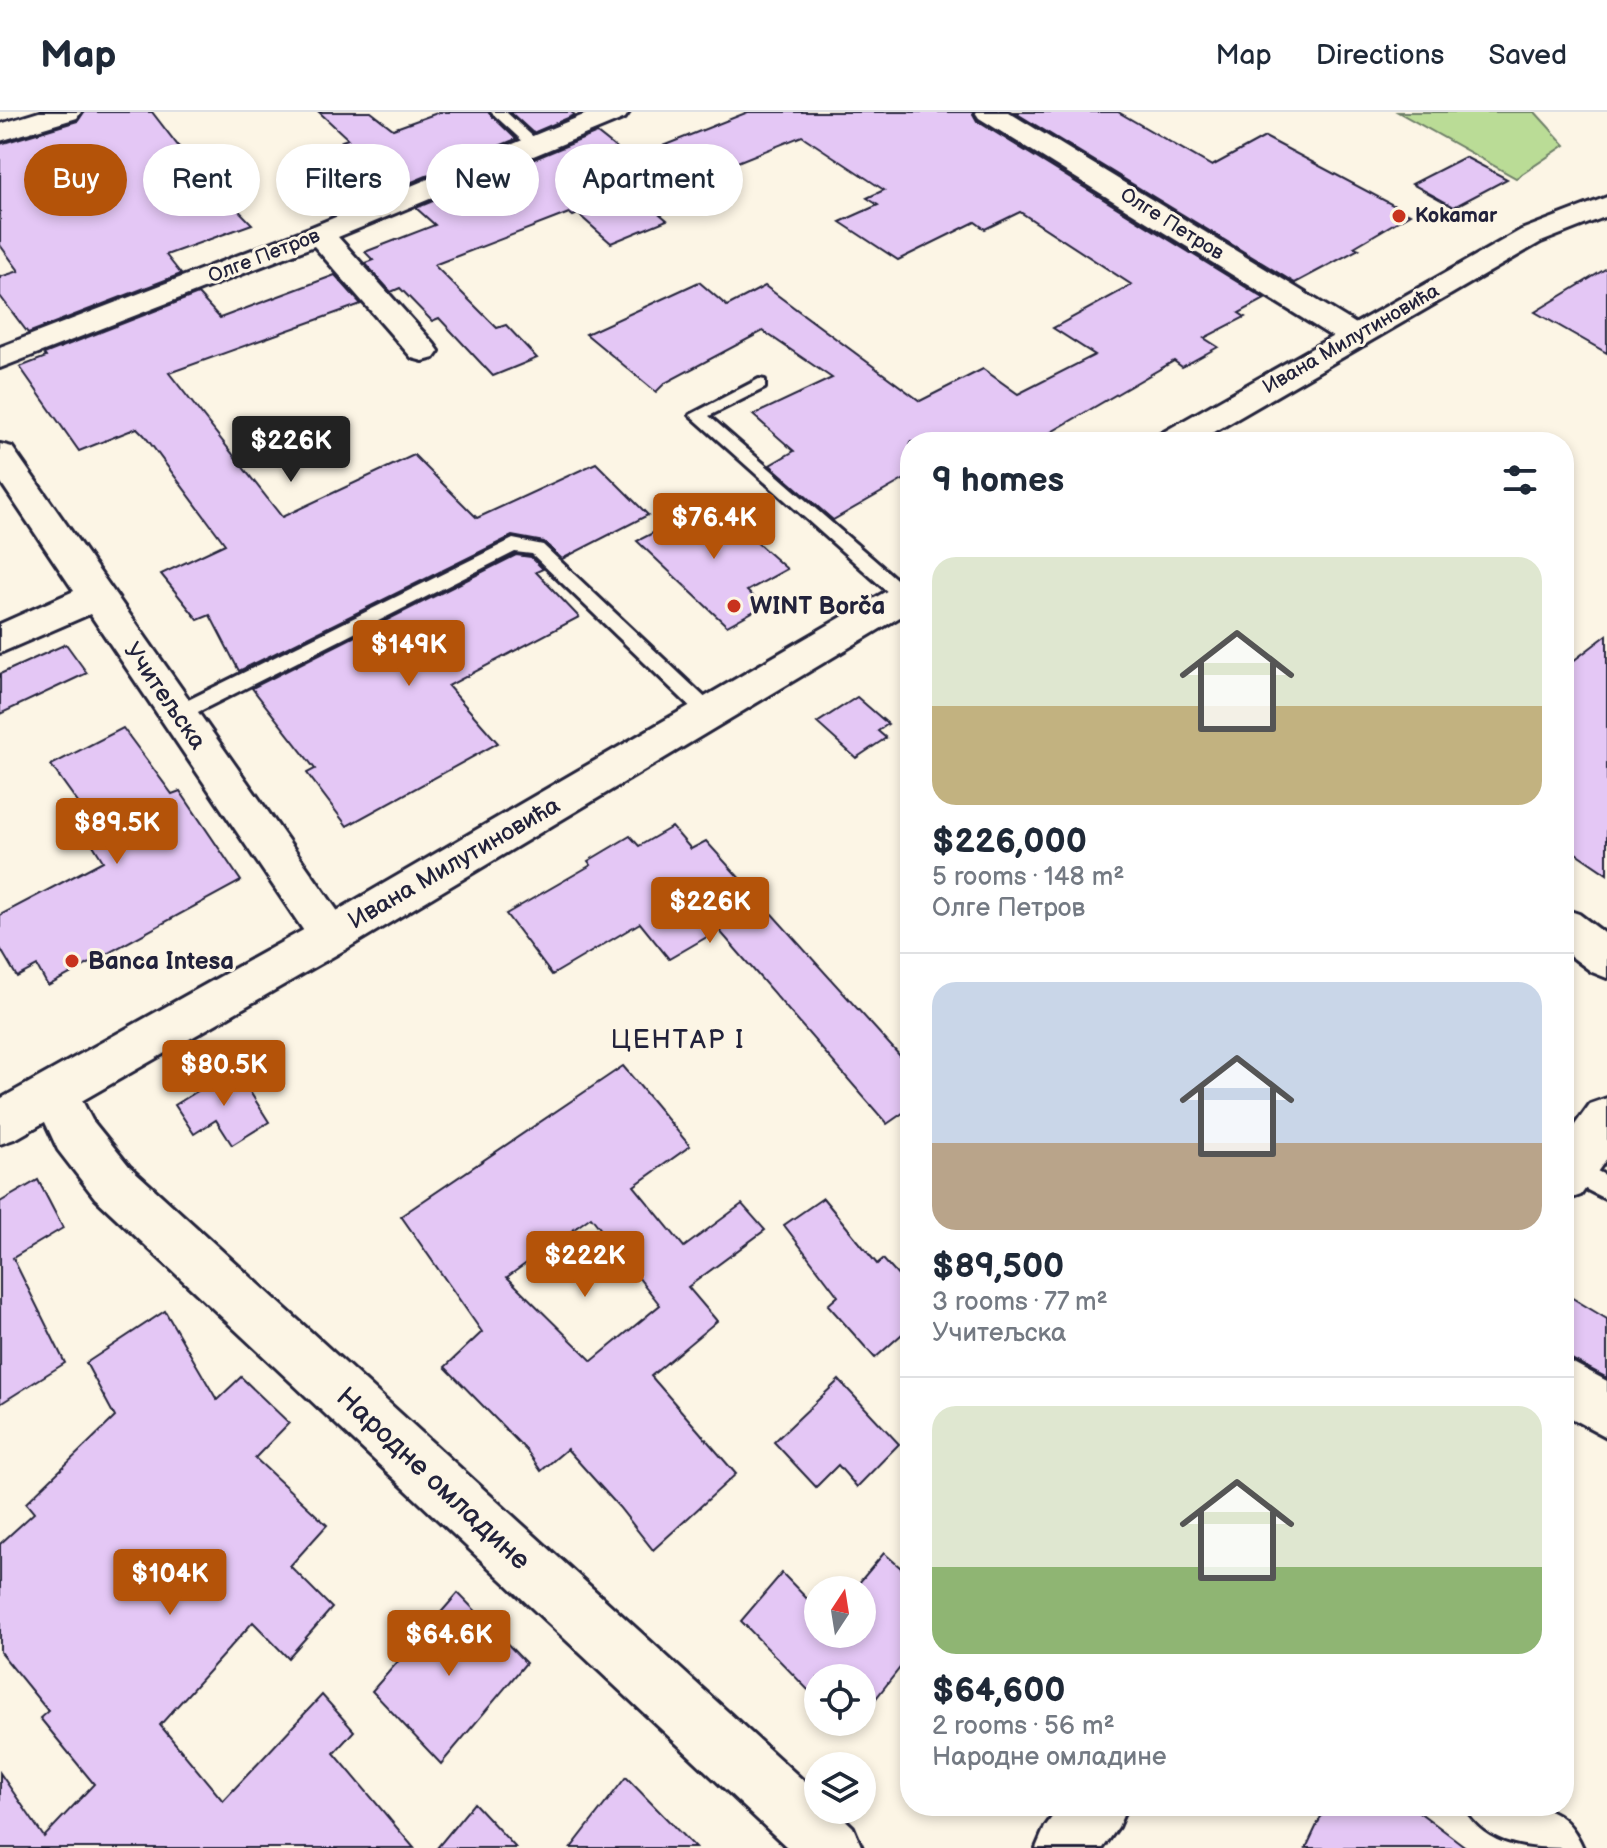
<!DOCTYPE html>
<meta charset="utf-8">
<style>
body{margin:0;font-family:"Balsamiq Sans",sans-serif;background:#f2f2f3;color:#1f2937;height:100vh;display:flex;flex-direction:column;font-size:30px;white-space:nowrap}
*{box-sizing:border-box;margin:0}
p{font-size:26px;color:#747a83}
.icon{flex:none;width:44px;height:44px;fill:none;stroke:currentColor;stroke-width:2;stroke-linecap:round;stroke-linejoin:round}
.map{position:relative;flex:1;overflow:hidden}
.details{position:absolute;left:900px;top:320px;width:674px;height:1384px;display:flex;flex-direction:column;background:#fff;border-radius:32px;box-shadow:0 4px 12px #0003}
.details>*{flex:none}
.top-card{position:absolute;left:24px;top:32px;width:756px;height:72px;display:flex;gap:16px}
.needle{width:52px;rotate:12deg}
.controls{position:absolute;left:804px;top:1464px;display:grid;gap:16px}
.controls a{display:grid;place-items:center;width:72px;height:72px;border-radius:50%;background:#fff;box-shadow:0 4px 12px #0003;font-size:40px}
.price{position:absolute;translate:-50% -68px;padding:0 18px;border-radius:8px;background:#b45309;color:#fff;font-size:26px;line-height:52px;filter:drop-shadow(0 2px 4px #0008)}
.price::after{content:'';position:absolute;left:50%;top:48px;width:24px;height:18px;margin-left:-12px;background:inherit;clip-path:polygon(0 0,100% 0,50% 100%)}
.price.active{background:#222;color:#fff}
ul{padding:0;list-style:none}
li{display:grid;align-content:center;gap:16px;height:424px;padding:0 32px}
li+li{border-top:2px solid #e0e1e3}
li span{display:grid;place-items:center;height:248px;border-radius:24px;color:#555}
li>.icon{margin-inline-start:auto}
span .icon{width:144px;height:144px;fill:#fffc;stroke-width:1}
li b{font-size:34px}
h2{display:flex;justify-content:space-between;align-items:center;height:96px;padding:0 32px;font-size:34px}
.tag{padding:0 28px;border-radius:36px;background:#fff;box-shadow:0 4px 12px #0003;font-size:28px;line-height:72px}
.tag.active{background:#b45309;color:#fff}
header{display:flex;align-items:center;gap:48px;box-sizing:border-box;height:112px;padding:0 40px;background:#fff;border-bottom:2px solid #e0e1e3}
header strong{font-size:38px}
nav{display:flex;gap:44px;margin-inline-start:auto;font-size:28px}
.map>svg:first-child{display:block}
</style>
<header>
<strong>Map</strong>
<nav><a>Map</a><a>Directions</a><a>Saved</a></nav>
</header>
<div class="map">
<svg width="1607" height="1736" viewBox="0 0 1607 1736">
<rect width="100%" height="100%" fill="#fcf5e5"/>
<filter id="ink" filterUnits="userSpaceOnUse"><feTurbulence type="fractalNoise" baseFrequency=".0125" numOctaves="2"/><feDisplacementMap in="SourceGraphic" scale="16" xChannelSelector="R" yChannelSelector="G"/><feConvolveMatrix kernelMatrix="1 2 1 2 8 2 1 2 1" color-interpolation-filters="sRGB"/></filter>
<g filter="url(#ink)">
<path fill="#badc96" stroke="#6e7f68" stroke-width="2" d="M1398,0H1535L1565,33L1516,66Z"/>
<g fill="#e4c7f5" stroke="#22223b" stroke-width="2" fill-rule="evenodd">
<path d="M84,0H152L186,44L252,112L166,143L181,162L28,221L0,184V165L19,159L0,133V32L78,9Z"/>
<path d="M319,0H371L393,17L440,0H488L516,27L395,77L342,29L348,27Z"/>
<path d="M510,0H571L575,3L533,21Z"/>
<path d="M748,0H972L977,9L1265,187L1239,201L1245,205L1204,226L1218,235L1182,255L1174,249L1034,330H910V364L833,408L770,353L794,339L753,303L832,266L763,219L665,271L656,280L586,222L699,170L727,194L765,174L920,289L983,257L1018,282L1095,243L1053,216L1132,173L1020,100L985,117L975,110L898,148L840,110L878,93L867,86L884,78L802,24L643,88L667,108L611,131L578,102L573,104L569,101L434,153L497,216L506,213L537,246L493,264L439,206L432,209L400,176L391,180L365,151L373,148L365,140L435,113L416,96L597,21L630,47Z"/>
<path d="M1014,0H1118L1212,54L1265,25L1410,102L1354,135L1359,137L1295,171Z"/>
<path d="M1465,45L1507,67L1454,95L1412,72Z"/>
<path d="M1607,156V241L1535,200Z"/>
<path d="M335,163L361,192L169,261L282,405L414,343L477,406L596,351L648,403L562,447L544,430L512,424L239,559L210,503L198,508L161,462L225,432L144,323L137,316L79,339L20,255L46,245L44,242L198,182L220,206Z"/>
<path d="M712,391L787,457L747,479L763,494L727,514L637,429Z"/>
<path d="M516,443L531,445L543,457L536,460L579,505L448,574L498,631L347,714L307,661L315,657L252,576Z"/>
<path d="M1607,523V762L1564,733V556Z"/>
<path d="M66,532L87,561L0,602V562Z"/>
<path d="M857,585L888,612L878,619L886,626L856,646L817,611Z"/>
<path d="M123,616L172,682L180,679L241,769L48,874L37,854L17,865L0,836V803L103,749L88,725L99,720L51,653Z"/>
<path d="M672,715L691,737L706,729L910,955V996L887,1012L719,818L669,847L640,811L552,863L506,802L591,753L588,749L630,724L639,734Z"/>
<path d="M623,954L690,1034L634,1074L684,1135L742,1092L765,1118L688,1175L717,1209L651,1264L736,1362L653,1438L619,1395L567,1337L541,1359L527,1339L445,1255L482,1220L401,1104ZM591,1105L660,1193L592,1249L507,1165Z"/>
<path d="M235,956L269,1010L232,1033L216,1008L194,1022L175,993Z"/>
<path d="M38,1068L63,1116L13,1146L65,1251L0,1292V1090Z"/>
<path d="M823,1086L877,1152L883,1147L910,1177V1215L875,1246L828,1193L838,1184L784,1113Z"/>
<path d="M1564,1181L1607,1207V1266L1564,1243Z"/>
<path d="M165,1199L217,1288L241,1265L289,1311L255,1346L327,1413L290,1454L332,1496L288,1546L253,1510L160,1613L223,1689L322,1583L354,1619L334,1641L414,1736H0V1661L44,1725L94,1672L40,1606L48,1599L0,1540V1432L34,1401L26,1391L115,1305L86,1251Z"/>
<path d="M839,1268L899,1332L857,1375L838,1353L816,1375L774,1330Z"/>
<path d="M884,1441L910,1464V1543L862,1604V1566H818V1576L816,1574L811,1581L741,1509L782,1461L818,1498V1522H862V1478H853Z"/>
<path d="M458,1481L526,1551L441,1652L372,1579Z"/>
<path d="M626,1665L695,1736H571Z"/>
<path d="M474,1691L516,1736H437Z"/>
<path d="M1326,1694H1411L1467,1736H1306Z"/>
</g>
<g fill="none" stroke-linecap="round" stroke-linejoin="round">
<g stroke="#22223b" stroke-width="6">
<g id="lane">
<path d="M491,0H506L541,32L529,35Z"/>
<path d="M759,267L765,268V276L709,304L910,479V490H899L690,303Z"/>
<path d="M513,427L543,433L716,596L719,601L716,606H702L532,442L515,440L184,607H170L167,602L170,597Z"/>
<path d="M1571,1046L1607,1064V1088L1564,1066V1049Z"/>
</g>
</g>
<g stroke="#22223b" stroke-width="6">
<g id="street">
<path d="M39,0H81L77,6L0,29V12Z"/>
<path d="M591,0H629L625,6L338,125L434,232L439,239L434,246L423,249L412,246L314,134L0,256V235L309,116Z"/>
<path d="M975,0H1008L1366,218L1371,225L1366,232L1355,235L1344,232L979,6Z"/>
<path d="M0,332L12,335L346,811L353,824L346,837L331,842L316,837L90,502L0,541V512L74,479L0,369Z"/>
<path d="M1564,797L1579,802L1607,823V866L1592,860L1564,839Z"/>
<path d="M55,961L71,967L92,1008L129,1054L818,1682V1698H835L853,1715L862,1736H788L95,1086L58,1038L32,982L39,967Z"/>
<path d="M1607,986V1046L1581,1083L1564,1089V1028L1590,992Z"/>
<path d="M1564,1246L1607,1269V1325L1564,1302Z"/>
<path d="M1060,1694H1127L1118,1715L1103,1736H1036L1045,1715Z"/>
<path d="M1465,1694C1516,1694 1560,1680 1583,1736C1532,1736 1488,1736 1465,1694Z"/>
</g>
</g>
<g stroke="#22223b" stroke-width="6">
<g id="secondary">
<path d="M1607,85V104L1541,130L1197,330H1155L1160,322L1521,118Z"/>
<path d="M910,469V499L346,837L17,1026L0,1032V987L316,811L897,473Z"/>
</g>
</g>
<use href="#lane" fill="#fcf5e5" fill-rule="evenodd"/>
<use href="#street" fill="#fcf5e5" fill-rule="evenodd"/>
<use href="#secondary" fill="#fcf5e5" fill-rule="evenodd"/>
</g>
</g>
<g fill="#c8321e" stroke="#fcf5e5" stroke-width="3">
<circle cx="1399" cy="104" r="8"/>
<circle cx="734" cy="494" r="8"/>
<circle cx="72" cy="849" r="8"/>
</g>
<g text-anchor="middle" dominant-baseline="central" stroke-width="6" stroke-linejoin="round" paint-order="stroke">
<g font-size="20" font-weight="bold" fill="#22223b" stroke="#fcf5e5" text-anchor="start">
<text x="1415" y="104">Kokamar</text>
</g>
<g font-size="20" fill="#22223b" stroke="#fcf5e5">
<text transform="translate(1172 112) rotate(32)">Олге Петров</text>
<text transform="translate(264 144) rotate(-21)">Олге Петров</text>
<text transform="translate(1351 227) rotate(-30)">Ивана Милутиновића</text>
</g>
<g font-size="24" font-weight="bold" fill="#22223b" stroke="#fcf5e5" text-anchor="start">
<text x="750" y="494">WINT Borča</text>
<text x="88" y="849">Banca Intesa</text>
</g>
<g font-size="24" fill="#22223b" stroke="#fcf5e5">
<text transform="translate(165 584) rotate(55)">Учитељска</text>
<text transform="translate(454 751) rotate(-30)">Ивана Милутиновића</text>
</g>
<g font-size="26" letter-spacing="2" fill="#22223b" stroke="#fcf5e5">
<text x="678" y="928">ЦЕНТАР I</text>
</g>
<g font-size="28" fill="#22223b" stroke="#fcf5e5">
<text transform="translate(433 1367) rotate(43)">Народне омладине</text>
</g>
</g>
</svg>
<div class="controls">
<a><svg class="needle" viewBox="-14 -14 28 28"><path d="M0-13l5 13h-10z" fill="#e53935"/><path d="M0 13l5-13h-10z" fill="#747a83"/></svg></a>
<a><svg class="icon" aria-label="locate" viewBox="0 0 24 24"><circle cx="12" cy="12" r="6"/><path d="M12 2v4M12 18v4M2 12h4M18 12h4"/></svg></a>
<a><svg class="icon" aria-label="layers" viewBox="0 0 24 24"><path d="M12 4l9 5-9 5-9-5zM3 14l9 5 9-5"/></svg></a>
</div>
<b class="price active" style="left:291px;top:372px">$226K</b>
<b class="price" style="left:714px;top:449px">$76.4K</b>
<b class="price" style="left:409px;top:576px">$149K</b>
<b class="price" style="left:117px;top:754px">$89.5K</b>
<b class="price" style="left:710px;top:833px">$226K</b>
<b class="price" style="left:224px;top:996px">$80.5K</b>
<b class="price" style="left:585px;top:1187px">$222K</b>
<b class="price" style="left:170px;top:1505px">$104K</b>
<b class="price" style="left:449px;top:1566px">$64.6K</b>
<div class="top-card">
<a class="tag active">Buy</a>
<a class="tag">Rent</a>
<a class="tag">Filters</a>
<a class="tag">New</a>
<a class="tag">Apartment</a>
</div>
<section class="details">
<h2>9 homes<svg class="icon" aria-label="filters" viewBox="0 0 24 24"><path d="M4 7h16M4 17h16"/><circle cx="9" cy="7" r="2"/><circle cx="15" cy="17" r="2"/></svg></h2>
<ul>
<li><span style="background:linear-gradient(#dfe7d0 60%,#c2b280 0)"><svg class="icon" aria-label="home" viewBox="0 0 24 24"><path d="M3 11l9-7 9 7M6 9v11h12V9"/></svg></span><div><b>$226,000</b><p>5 rooms · 148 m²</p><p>Олге Петров</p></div></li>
<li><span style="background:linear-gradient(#c9d6e8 65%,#b9a48a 0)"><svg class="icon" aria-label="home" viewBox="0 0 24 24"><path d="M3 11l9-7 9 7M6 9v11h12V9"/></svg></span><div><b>$89,500</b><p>3 rooms · 77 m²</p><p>Учитељска</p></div></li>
<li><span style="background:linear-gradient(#dfe7d0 65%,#8fb573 0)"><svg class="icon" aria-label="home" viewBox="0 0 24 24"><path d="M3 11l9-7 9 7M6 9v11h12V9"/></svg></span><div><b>$64,600</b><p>2 rooms · 56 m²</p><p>Народне омладине</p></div></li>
</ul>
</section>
</div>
